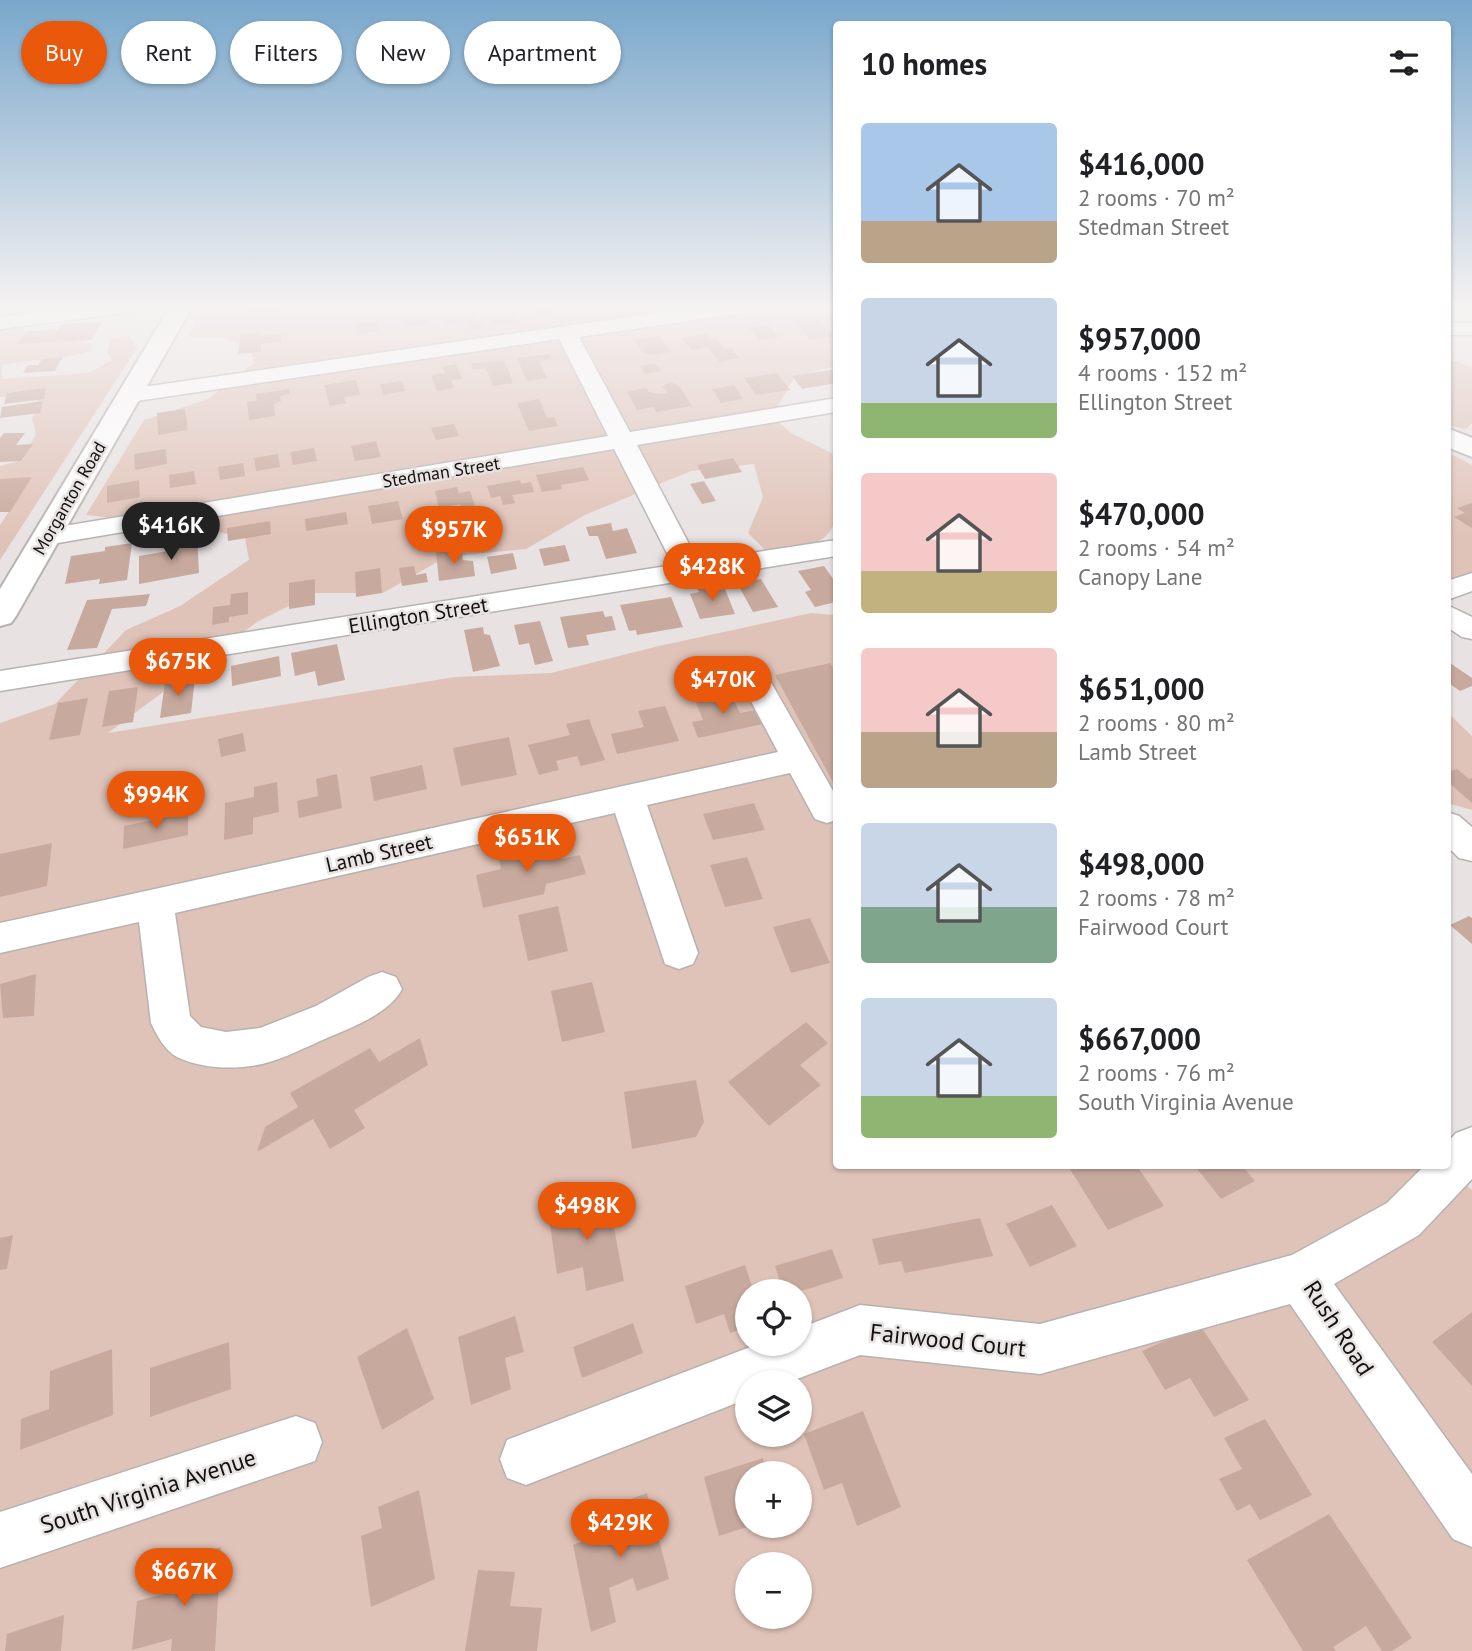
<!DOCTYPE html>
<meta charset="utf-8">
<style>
body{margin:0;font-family:"PT Sans",sans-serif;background:#f2f2f2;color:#202124;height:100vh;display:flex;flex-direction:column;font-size:26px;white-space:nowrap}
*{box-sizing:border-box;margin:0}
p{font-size:23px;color:#757577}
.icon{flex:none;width:38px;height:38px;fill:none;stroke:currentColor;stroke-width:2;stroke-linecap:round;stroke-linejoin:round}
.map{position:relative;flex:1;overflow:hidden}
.drawer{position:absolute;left:833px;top:21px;width:618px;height:1148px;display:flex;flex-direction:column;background:#fff;border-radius:7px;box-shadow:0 2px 5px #0004}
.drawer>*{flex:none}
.hud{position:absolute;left:21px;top:21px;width:665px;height:63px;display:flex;gap:14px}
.controls{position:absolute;left:735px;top:1279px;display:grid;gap:14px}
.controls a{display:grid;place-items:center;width:77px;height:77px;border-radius:50%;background:#fff;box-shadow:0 2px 5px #0004;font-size:35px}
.price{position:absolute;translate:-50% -60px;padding:0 16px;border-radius:24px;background:#ea580c;color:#fff;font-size:23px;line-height:46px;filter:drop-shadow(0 2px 4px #0008)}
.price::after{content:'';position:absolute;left:50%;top:42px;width:21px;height:16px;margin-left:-10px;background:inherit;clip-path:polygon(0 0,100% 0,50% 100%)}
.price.current{background:#222;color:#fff}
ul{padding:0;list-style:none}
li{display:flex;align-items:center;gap:21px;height:175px;padding:0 28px}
li span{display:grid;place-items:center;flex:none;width:196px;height:140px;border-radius:7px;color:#555}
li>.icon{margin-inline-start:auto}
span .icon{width:84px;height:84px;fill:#fffc;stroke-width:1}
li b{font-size:30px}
h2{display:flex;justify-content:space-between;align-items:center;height:84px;padding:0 28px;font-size:30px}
.tag{padding:0 24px;border-radius:32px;background:#fff;box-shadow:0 2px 5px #0004;font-size:24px;line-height:63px}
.tag.current{background:#ea580c;color:#fff}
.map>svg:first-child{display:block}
</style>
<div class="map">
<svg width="1472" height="1651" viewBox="0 0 1472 1651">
<rect width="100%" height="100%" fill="#e8e3e2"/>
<g fill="#e0c3b8" fill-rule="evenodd">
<path d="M205,307H836V368L832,367L795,376L772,416L791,433L832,453C838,476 845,519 825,537C815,545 786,553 774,559L748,533L763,497L754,464L691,471L585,515L526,549L446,557L383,593H315L257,622L108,733L455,677L551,673L659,646L811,613L836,615V1166H1441L1472,1190V1651H0V723L55,704L126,630L180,606L249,560L245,538L201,528L86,515L144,420L208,399L254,363L250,346L221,337H187ZM747,1292H800V1344H747ZM747,1382H800V1435H747ZM747,1474H800V1526H747ZM747,1564H800V1617H747Z"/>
<path d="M23,326L24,332L19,341C44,344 68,337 92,344L91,351C62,360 31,359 2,365V379L89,373L112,360L107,352L112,339L129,335L137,348L0,560V525L20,495L0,483V466L22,460L36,434L32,418L42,402L23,397H0V329Z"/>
<path d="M1447,358L1472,368V423L1466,429L1447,425Z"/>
<path d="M1447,452L1472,465V587L1447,576Z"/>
<path d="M1447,712L1472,736V810L1447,803Z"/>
</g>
<g fill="#c8a99d">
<path d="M249,307H280L278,312L247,313Z"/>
<path d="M532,307H553L557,315L536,317Z"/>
<path d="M515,312L520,321L493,325L488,316Z"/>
<path d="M815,314L833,336L809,340L792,317Z"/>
<path d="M424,315L428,324L408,327L404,318Z"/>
<path d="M475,315L483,328L471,330L467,321L448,325L445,320Z"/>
<path d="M377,321L381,331L360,334L357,324Z"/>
<path d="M102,322L91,340L17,344L26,331L58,330L61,324Z"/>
<path d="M769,325L779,337L759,340L749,328Z"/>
<path d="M260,332L259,336L281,334V342L261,344V352L238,354L241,334Z"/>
<path d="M707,334L710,339L716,338L724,349L731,348L739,358L719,362L708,347L691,350L682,338Z"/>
<path d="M660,336L671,352L652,355L642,352L634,340Z"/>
<path d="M549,354L552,359L539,361L547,378L527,381L517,358Z"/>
<path d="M63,357L55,371L23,373L28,365H38L42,359Z"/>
<path d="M504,360L513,383L493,386L486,368L473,370L471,364Z"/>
<path d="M456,364L462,379L451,380L454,388L437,391L431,375L445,373L442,367Z"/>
<path d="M656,364L661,371L645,374L640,366Z"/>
<path d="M836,369V383L802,389L792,376Z"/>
<path d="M777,373L790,390L756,395L744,378Z"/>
<path d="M356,380L360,395L344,397L346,403L330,406L324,385Z"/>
<path d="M402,381L405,391L383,395L380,384Z"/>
<path d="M671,382L679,386L692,406L656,412L654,407L637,410L627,392L646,388L649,392L662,394L668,392L662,387Z"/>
<path d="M734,385L743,399L721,403L712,389Z"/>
<path d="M46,388L44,399L4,404L7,393Z"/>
<path d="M289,389L290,394L280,396L281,401L274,404L275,416L249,420L247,402L257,401L256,394Z"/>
<path d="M539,399L547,418L554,417L558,426L529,431L517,403Z"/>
<path d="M43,401L40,413L0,418L2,407Z"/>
<path d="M185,409L188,430L158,435L157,413Z"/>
<path d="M454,424L459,436L436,440L431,428Z"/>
<path d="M4,433H25L16,445L33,444L21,461L0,462V438Z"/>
<path d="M376,441L381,457L355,461L351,446Z"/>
<path d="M314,448L317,461L293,465L290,452Z"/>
<path d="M166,449L167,464L135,470L134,454Z"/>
<path d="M278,454L280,467L256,471L254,458Z"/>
<path d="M733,458L742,472L705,479L697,465Z"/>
<path d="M243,463L245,476L220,480L218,467Z"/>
<path d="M583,467L589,480L561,485L562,489L542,492L536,475Z"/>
<path d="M194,471L196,484L170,488L169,475Z"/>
<path d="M32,477L10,512H0V479Z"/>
<path d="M139,480L140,497L107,503V486Z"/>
<path d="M520,480L521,484L531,482L534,492L512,495L515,503L503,505L500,496L491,498L487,486Z"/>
<path d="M704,481L716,501L702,504L690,484Z"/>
<path d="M457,487L459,493L470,491L479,518L464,519L460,504L439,508L435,491Z"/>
<path d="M398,501L403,519L372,524L368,506Z"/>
<path d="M1472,503V528L1454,517L1465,513L1457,508Z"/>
<path d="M346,512L348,524L306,531L305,519Z"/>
<path d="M270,521L271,534L228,541L227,528Z"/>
<path d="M611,523L613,531L627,528L637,553L606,559L598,536H589L586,527Z"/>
<path d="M197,534L199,573L139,584V556L174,550V539Z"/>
<path d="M132,543L127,580L99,584L100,579L65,584L71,556L105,551V547Z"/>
<path d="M565,545L570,561L544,566L539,549Z"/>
<path d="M461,549L463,560L473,561L475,576L439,581L436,552Z"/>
<path d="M513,553L517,569L491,574L487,557Z"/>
<path d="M414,566L416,575L426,573L428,582L402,586L399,568Z"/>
<path d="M824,566L836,583V602L815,607L805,592L811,590L798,571Z"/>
<path d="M380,568L382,593L356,597L355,572Z"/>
<path d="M315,579V605L289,609V583Z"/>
<path d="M761,579L778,607L753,612L737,583Z"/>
<path d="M714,585L716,590L725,589L735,614L700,619L690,594L699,592L697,588Z"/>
<path d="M248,592V614L229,617V622L212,625L213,607L230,605L231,594Z"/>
<path d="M150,594L146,606L112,609L97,648L67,650L87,600Z"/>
<path d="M671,597L683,627L637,635L636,630L629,631L620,605Z"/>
<path d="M603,611L605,617L612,616L616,630L586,635L589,645L568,648L560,617Z"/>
<path d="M540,621L553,661L535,665L529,643L519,645L514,625Z"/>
<path d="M483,627L484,634L490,635L500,666L473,672L464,630Z"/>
<path d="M337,644L345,680L318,686L315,671L295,676L291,653Z"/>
<path d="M279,656L281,676L232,686L231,666Z"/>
<path d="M1447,661L1472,678V686L1460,691L1447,682Z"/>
<path d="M830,663L836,673V788L775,675Z"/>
<path d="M195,678L191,713L160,718L165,682Z"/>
<path d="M138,687L133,722L102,727L109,691Z"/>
<path d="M730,693L740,713L756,710L763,724L698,738L692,722L703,720L695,700Z"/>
<path d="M88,698L80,735L49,740L58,703Z"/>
<path d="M665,706L679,741L617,754L611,734L644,727L638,711Z"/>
<path d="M589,719L605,760L581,766L577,756L556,761L559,770L539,775L528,745L570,735L566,724Z"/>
<path d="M243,733L246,751L221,757L218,739Z"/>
<path d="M509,737L517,775L461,786L453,748Z"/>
<path d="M422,765L427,789L374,801L370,777Z"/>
<path d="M1457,769L1469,779L1472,778V803L1447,781V772Z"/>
<path d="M337,774L342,808L299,818L297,801L318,796L316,779Z"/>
<path d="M277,782L279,812L253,818V834L224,840L225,803L254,797V787Z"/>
<path d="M754,803L765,830L713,840L703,814Z"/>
<path d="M188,813V835L123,849L124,826Z"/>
<path d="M557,841L561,859L580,855L586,874L546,884L544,894L483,908L476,875L501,869L498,855Z"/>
<path d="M52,843L47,886L0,897V854Z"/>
<path d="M747,857L763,899L725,907L710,865Z"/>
<path d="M558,906L568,951L528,961L518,915Z"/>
<path d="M1469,916L1472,918V944L1450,925Z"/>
<path d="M810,918L830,963L791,973L773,927Z"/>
<path d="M36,974L34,1016L3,1018L0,984Z"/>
<path d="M592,982L605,1032L562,1042L551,991Z"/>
<path d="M806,1022L828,1043L800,1065L821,1085L769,1126L728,1082Z"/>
<path d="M420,1038L428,1065L354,1110L365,1128L330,1149L313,1119L257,1152L265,1127L298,1107L290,1093L370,1048L379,1062Z"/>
<path d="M696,1080L704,1122L696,1137L632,1149L624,1092Z"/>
<path d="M1068,1166H1137L1164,1206L1108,1230Z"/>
<path d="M1195,1166H1242L1255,1181L1221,1199Z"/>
<path d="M608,1196L624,1281L586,1291L583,1267L557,1274L548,1211Z"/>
<path d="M1052,1205L1077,1246L1030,1267L1006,1224Z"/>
<path d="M980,1218L993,1256L905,1273L901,1261L879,1265L872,1239Z"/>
<path d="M13,1235L7,1269L0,1270V1238Z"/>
<path d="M832,1249L843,1278L798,1292H783L775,1266Z"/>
<path d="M745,1265L754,1292H747V1327L730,1333L724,1314L696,1324L685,1286Z"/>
<path d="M1472,1312V1386L1432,1342Z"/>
<path d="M515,1316L524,1352L505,1358L511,1389L471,1405L458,1337Z"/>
<path d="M633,1323L643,1353L582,1378L573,1347Z"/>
<path d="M1200,1325L1249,1400L1214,1417L1190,1378L1165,1390L1142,1351Z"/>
<path d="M407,1328L434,1399L382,1430L357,1357Z"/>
<path d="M229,1342L231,1389L150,1417V1368Z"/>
<path d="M112,1349L113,1415L20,1450L21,1419L49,1409L50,1371Z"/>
<path d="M863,1411L901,1507L857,1526L842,1483L824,1490L804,1434Z"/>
<path d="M1265,1419L1312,1495L1260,1520L1250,1504L1237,1511L1219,1479L1242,1469L1224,1438Z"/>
<path d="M763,1458L767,1474H747V1527L719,1536L704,1477Z"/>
<path d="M419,1490L435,1579L371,1607L361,1536L382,1528L378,1507Z"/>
<path d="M647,1493L669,1579L637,1591L633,1578L609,1588L616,1622L591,1632L573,1545L616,1529L610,1507Z"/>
<path d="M1329,1514L1412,1638L1392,1651H1382L1366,1626L1333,1647L1336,1651H1303L1247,1560Z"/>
<path d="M221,1547L215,1651H171L172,1639L132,1650L137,1601L175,1591L178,1559Z"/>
<path d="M478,1570L515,1572L510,1606L542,1608L537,1651H465Z"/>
<path d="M64,1615L61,1651H5L7,1634Z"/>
</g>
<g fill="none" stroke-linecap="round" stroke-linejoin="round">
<g stroke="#b6b2b0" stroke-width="3">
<g id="minor">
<path d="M75,307H133L130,311L123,313L0,329V317Z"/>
<path d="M698,307H751L748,311L741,313L579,337L630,432L836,398V412L637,445L698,561L836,540V556L0,691V671L673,565L614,449L46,545L37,543L33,537L37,531L46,529L608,436L559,339L130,402L122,400L119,395L122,390Z"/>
<rect x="1447" y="323" width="25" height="12"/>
<path d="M1472,573V591L1447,600V581Z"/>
<path d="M1447,605L1472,617V639L1462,637L1447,627Z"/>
<path d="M754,669L765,672L836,796V820L827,823L815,819L790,773L647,805L698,953L693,964L679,969L665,964L615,813L175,913L190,1016L201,1027L226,1032L260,1028L316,1006L368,977L382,972L396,977L402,989C390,1013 351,1028 327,1038C306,1047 284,1059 262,1064C236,1070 201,1069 177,1057C165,1051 156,1034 151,1023L139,922L0,953V923L778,752L739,679L743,672Z"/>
<path d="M1447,812L1459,816L1472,827V861L1459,858L1447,846Z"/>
<path d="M1472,1127V1179L1419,1235L1334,1284L1472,1474V1547L1453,1539L1290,1304L1040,1374L860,1355L789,1382H747V1399L526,1485L507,1478L500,1459L507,1440L758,1344H800V1328L860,1305L1040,1324L1292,1255L1387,1203L1424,1166H1447V1143L1456,1133Z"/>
<path d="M296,1416L315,1423L322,1442L315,1461L0,1568V1512Z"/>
</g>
</g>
<g stroke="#b6b2b0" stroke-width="4">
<g id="major">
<path d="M170,307H192L16,616L11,623L0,626V589Z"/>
<path d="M1447,428L1472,438V457L1447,447Z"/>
</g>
</g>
<use href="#minor" fill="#fff" fill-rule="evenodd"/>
<use href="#major" fill="#fff" fill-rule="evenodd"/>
</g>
<linearGradient id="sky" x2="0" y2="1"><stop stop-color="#79a7cb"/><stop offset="0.57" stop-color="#f5f2f2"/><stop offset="1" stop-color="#f5f2f2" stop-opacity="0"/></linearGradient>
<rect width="1472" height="538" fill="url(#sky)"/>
<g text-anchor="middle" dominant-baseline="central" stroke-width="5" stroke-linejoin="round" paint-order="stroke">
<g font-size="18" fill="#131211" stroke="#e8e3e2">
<text transform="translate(441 472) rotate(-9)">Stedman Street</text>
<text transform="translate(69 498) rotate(-60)">Morganton Road</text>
</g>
<g font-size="21" fill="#131211" stroke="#e8e3e2">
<text transform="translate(418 615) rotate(-9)">Ellington Street</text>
<text transform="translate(379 853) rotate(-13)">Lamb Street</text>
</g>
<g font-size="24" fill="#131211" stroke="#e8e3e2">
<text transform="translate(1339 1328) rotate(57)">Rush Road</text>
<text transform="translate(948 1340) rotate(6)">Fairwood Court</text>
<text transform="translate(148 1491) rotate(-18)">South Virginia Avenue</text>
</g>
</g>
</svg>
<div class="controls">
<a><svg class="icon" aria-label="locate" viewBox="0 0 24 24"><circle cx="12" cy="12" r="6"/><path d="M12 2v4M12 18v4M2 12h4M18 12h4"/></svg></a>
<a><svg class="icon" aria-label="layers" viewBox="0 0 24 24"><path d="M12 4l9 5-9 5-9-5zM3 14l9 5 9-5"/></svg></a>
<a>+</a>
<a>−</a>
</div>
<b class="price current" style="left:171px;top:562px">$416K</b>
<b class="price" style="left:454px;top:566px">$957K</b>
<b class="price" style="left:712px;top:603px">$428K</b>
<b class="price" style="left:178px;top:698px">$675K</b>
<b class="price" style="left:723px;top:716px">$470K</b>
<b class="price" style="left:156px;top:831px">$994K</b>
<b class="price" style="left:527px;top:874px">$651K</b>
<b class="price" style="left:587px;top:1242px">$498K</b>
<b class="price" style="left:620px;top:1559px">$429K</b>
<b class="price" style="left:184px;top:1608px">$667K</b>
<div class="hud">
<a class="tag current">Buy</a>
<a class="tag">Rent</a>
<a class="tag">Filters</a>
<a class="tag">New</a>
<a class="tag">Apartment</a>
</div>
<section class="drawer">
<h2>10 homes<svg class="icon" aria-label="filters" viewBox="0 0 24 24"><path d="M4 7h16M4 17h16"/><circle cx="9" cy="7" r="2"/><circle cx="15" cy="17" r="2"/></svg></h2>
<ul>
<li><span style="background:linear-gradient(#a9c7e8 70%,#b9a48a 0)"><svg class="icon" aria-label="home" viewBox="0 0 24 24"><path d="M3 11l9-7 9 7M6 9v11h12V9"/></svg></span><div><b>$416,000</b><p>2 rooms · 70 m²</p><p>Stedman Street</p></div></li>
<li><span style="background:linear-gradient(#c9d6e8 75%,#8fb573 0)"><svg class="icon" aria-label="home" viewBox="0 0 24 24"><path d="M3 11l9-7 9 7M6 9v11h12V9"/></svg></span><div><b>$957,000</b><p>4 rooms · 152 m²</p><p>Ellington Street</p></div></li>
<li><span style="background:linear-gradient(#f6c9c9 70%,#c2b280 0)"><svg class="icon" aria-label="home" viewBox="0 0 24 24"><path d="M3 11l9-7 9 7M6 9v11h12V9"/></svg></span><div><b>$470,000</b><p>2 rooms · 54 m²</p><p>Canopy Lane</p></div></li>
<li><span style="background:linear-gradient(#f6c9c9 60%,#b9a48a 0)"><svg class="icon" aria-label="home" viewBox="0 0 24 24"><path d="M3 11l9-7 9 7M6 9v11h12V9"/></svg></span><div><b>$651,000</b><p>2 rooms · 80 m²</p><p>Lamb Street</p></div></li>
<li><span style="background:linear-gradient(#c9d6e8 60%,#7fa58c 0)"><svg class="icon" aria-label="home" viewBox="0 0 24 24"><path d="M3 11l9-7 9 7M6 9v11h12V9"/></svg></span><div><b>$498,000</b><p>2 rooms · 78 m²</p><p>Fairwood Court</p></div></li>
<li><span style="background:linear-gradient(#c9d6e8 70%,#8fb573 0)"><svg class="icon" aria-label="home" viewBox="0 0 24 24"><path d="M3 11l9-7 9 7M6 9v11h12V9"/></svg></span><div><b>$667,000</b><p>2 rooms · 76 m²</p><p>South Virginia Avenue</p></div></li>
</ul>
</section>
</div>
